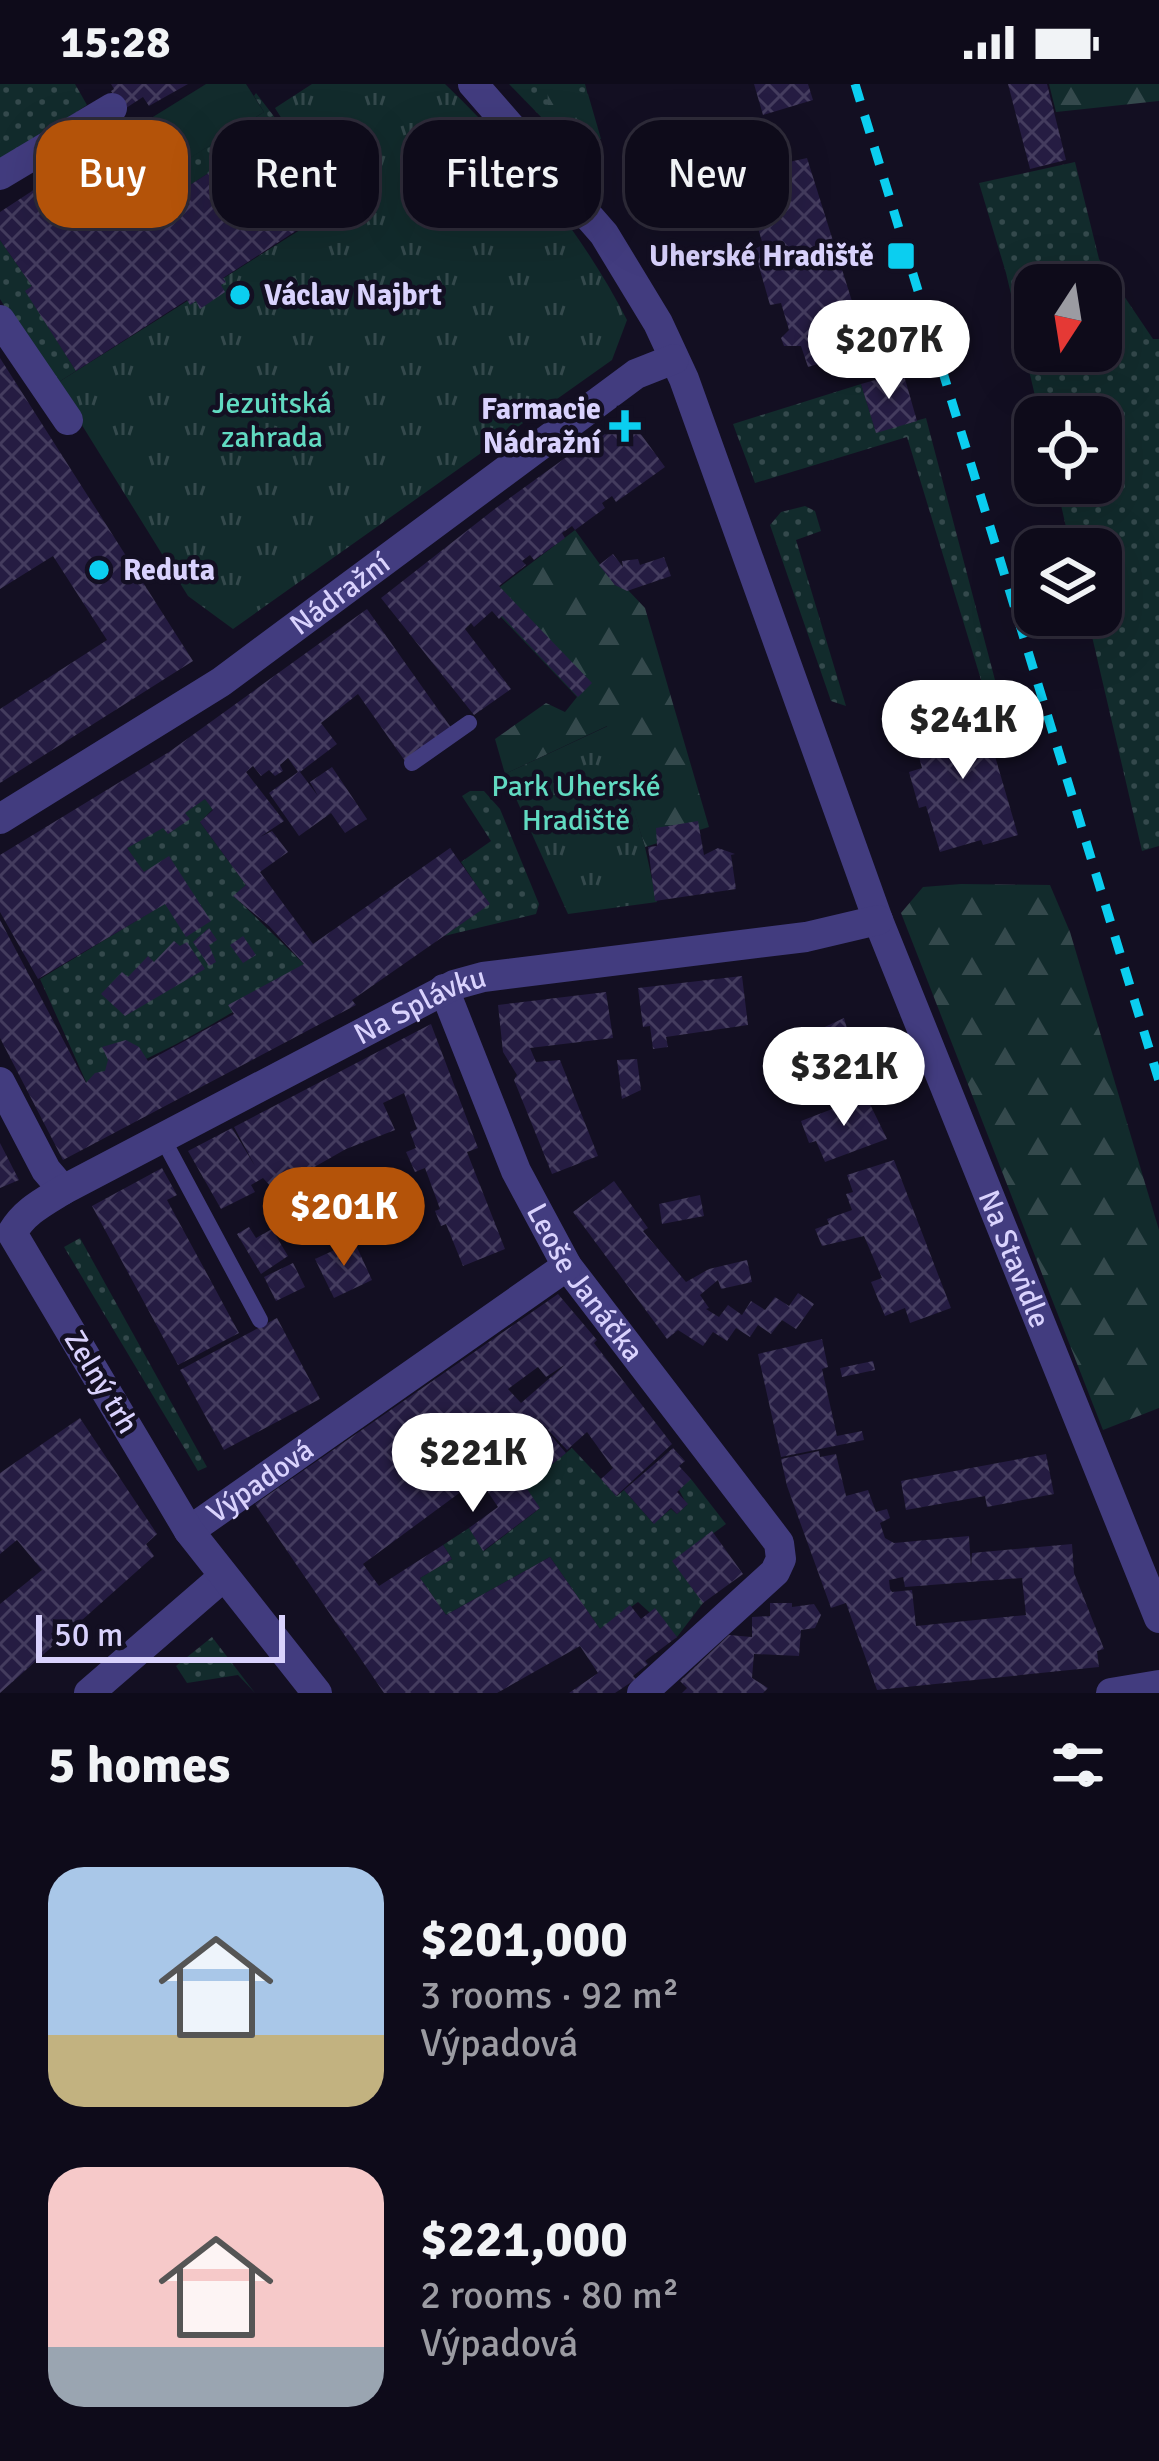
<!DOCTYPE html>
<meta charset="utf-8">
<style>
body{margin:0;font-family:Signika,sans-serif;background:#1c1927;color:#f1f3f6;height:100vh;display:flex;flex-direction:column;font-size:45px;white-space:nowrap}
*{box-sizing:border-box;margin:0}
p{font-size:39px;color:#9b9ba2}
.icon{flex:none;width:66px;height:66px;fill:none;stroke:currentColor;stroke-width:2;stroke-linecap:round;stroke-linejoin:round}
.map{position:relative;height:1609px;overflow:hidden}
.details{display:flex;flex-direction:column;background:#0e0b1a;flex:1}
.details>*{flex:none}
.banner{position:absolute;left:36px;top:36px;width:1089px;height:108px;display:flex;gap:24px}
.needle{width:78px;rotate:192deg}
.fabs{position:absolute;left:1014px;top:180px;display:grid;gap:24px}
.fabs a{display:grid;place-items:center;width:108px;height:108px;border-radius:24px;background:#0e0b1a;box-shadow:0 12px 48px #0002,0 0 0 3px #2e2b39;font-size:60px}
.scale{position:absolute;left:36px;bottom:30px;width:249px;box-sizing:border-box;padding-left:12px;border:6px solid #d9d2fd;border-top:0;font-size:33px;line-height:42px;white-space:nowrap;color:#d9d2fd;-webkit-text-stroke:9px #130f22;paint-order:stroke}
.price{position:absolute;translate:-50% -102px;padding:0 27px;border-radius:42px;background:#fff;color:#222;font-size:39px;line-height:78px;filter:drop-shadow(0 3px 6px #0008)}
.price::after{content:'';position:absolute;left:50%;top:72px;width:36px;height:27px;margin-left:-18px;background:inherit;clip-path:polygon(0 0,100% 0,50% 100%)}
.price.on{background:#b45309;color:#fff}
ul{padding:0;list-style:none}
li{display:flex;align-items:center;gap:36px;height:300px;padding:0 48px}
li span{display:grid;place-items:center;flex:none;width:336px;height:240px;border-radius:36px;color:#555}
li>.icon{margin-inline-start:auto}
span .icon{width:144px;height:144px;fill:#fffc;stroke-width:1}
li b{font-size:51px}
h2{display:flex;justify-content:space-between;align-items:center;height:144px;padding:0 48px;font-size:51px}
.chip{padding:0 42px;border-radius:36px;background:#0e0b1a;box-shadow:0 12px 48px #0002,0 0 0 3px #2e2b39;font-size:42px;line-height:108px}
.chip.on{background:#b45309;color:#fff}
.status{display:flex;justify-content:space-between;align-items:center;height:84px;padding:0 60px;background:#0e0b1a;direction:ltr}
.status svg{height:33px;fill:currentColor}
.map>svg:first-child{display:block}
</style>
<div class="status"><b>15:28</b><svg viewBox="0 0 49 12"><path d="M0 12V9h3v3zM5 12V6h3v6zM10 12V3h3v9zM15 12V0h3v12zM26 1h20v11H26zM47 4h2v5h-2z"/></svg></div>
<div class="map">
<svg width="1159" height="1609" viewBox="0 0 1159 1609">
<defs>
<pattern id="grass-dots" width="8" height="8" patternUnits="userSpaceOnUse" patternTransform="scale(3)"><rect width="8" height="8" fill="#122b2c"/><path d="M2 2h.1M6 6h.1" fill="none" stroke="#34494c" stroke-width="1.8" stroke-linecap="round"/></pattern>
<pattern id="forest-firs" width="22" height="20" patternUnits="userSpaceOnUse" patternTransform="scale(3)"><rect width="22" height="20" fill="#122b2c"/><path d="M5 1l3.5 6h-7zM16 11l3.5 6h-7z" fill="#34494c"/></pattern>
<pattern id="park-tufts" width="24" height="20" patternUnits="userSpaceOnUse" patternTransform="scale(3)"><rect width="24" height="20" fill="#122b2c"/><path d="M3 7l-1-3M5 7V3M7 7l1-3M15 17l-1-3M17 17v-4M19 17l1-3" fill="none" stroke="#34494c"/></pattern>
<pattern id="building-cross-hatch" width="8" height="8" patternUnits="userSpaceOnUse" patternTransform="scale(3)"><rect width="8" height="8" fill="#251c42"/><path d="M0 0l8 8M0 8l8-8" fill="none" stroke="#443c5e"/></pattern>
</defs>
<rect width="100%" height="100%" fill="#130f22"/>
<g fill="url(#grass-dots)" fill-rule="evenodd">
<path d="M0,0H75L87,21L0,78Z"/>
<path d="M509,0H585L601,64L581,74Z"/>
<path d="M256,9L276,35L258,47L263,54L176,110L170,101L171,85L264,28L254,12Z"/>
<path d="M1075,78L1099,175L1153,255H1159V762L1142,767L1087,531H1101V465H1071L1056,399H1101V333H1040L1006,189L979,99ZM1035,201H1101V267H1035Z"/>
<path d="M0,156L32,202L26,207L76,287L54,301L0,215Z"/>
<path d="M861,300L876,348L926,334L995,596L982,599L907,353L755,399L733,340Z"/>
<path d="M805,422L815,427L821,447L796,456L846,622L831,617L770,441L781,428Z"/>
<path d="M470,707H484L500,725L539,820L536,830L444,852L489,820L461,778L491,757L462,712Z"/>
<path d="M206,714L213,725L200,738L246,801L234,812L305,881C235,929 167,970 87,1000L40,895L164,820L127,764Z"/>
<path d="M80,1154L207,1383L198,1387L64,1163Z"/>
<path d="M572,1364L617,1412L624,1406L653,1439L671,1425L677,1430L687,1421L679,1406L691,1395L726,1440L674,1478L703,1519L677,1553L638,1518L600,1545L550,1473L446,1531L420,1494L452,1475L443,1461L469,1444L484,1467L539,1425L525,1402Z"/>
<path d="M212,1553L255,1609L238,1591L187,1599L176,1582Z"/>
</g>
<g fill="url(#forest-firs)">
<path d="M548,0H571L572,5L588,10L601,55L566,61L547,41Z"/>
<path d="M1049,0H1159V17L1056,28Z"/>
<path d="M575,446L615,501L626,504L645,524L709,743L645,763L607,642L505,690L495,655L546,619L565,628L577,613L484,515Z"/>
<path d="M961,800L1050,801L1070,848L1159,1146V1324L1103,1346L901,829L923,803Z"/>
</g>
<g fill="url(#park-tufts)">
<path d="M312,0H445C516,68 582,148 627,236L612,276L233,545L188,512L67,317L54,301L330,127L334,117L275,24Z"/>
<path d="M608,642L645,763L657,818L568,830L505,690Z"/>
</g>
<path fill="#122b2c" d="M206,0H246L264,28L177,82L148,36Z"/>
<g fill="url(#building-cross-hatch)" fill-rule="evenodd">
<path d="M111,0H188L149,22L143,13L123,26L111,7L114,5Z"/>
<path d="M754,0H808L813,16L763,31Z"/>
<path d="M1008,0H1047L1066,76L1030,85Z"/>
<path d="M276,35L333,123L223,194L226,198L221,201L225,208L200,225L196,217L190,221L187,216L76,287L25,207L32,202L0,156V128L87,71L91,79L129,53L156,54L165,100L176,110L263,54L258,47Z"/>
<path d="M807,74L867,265L808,283L801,262H784L781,254L789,246L781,219L770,221L754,165L763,161L758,144L747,141L745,132L756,125L746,92L763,87L762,84Z"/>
<path d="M0,274L193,577L0,699V625L107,556L53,472L0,505Z"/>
<path d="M903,288L917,337L876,349L861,300Z"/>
<path d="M626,330L665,383L616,418L612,412L602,419L605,424L575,446L572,442L562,449L565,454L534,476L530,471L522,477L526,481L499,502L592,599L578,613L502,532L499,535L492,527L474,543L471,539L465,545L511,605L474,631L381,514L496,424Z"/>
<path d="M613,470L623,483L622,477L638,475L640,481L664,473L671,492L627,507L615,501L599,481Z"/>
<path d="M367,525L452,645L405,677L358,610L321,639L337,660L300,688L318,712L310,698L332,683L367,735L345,749L331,729L299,752L269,709L298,688L288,674L280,681L283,687L275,692L269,686L261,692L253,682L246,688L284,737L260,753L272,747L288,768L260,788L313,860L450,764L490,820L352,916L356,921L63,1076L0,954V836L86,999L95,989L105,987L108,976L102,963L126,956L139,963L148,977L234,930L228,921L304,880L269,842L233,812L246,801L200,738L213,726L205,715L185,729L190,735L168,750L163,744L127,764L144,788L169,772L211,837L186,853L165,820L38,895L0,828V771L169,668Z"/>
<path d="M978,614L1018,751L983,761L981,756L940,768L926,722L919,724L909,688L922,684L915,659L950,649L943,624Z"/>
<path d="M698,737L704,771L718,764L735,770L731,771L736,805L655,817L648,763L657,762L656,744Z"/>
<path d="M209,844L217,856L209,861L216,878L209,882L193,858Z"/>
<path d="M243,852L256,871L243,879L230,861Z"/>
<path d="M174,857L180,862L187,858L205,885L125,932L101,910L122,888L128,893L148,872L154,878Z"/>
<path d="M742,892L748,941L666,953L668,963L653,965L650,942L643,943L638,904Z"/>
<path d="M606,908L613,954L530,964L536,978L560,976L598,1072L552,1090L514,996L517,991L503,968L498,921Z"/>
<path d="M844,934L857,979L809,997L798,968L803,966L799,955Z"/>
<path d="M431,940L478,1064L467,1068L505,1165L463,1182L446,1140L441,1142L435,1127L440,1125L425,1084L415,1088L406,1068L416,1064L410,1048L417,1045L404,1009L383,1019L395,1046L346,1065L274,1106L263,1094L251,1101L255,1108L221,1125L188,1067L232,1044L255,1082L234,1043Z"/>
<path d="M637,975L641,1006L622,1015L617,976Z"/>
<path d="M866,1012L887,1055L825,1078L816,1057L809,1059L801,1037Z"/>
<path d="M0,1059L19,1096L0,1104Z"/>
<path d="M894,1076L951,1224L910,1239L905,1224L885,1232L871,1198L882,1194L864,1152L822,1162L815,1145L829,1140L827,1135L852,1126L846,1110L853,1108L847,1091Z"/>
<path d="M162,1084L177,1111L167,1116L239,1249L178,1281L92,1122Z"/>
<path d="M614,1097L648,1144L643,1147L686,1198L709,1185L747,1176L752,1198L721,1205L718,1196L700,1211L709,1224L706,1225L719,1233L728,1221L742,1231L751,1217L765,1226L775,1213L789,1222L798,1209L814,1220L796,1245L782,1236L771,1250L758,1241L750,1253L736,1244L727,1257L713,1248L703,1262L678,1246L667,1255L573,1128Z"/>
<path d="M700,1111L704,1132L662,1140L659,1120Z"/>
<path d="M249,1143L256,1154L272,1145L288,1172L261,1190L237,1150Z"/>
<path d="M354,1157L372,1196L334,1214L315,1175Z"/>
<path d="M293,1179L305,1203L276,1217L264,1193Z"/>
<path d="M558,1210L597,1256L594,1259L672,1360L616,1412L601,1395L613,1384L587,1348L567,1366L532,1329L566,1369L525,1402L540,1424L483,1467L469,1444L498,1423L469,1380L477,1396L363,1480L379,1502L443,1461L452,1475L420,1494L446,1531L550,1473L600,1545L630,1521L641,1535L655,1524L677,1553L645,1577L648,1580L633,1592L636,1595L615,1609H569L598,1589L580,1562L497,1609H384L255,1420ZM566,1280L521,1319L508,1305L538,1283L546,1293Z"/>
<path d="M277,1234L320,1315L224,1366L180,1286Z"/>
<path d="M822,1255L828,1283L822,1285L837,1352L862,1347L864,1356L781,1373L758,1270Z"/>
<path d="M873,1277L875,1286L842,1293L840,1284Z"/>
<path d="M80,1334L157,1450L146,1460L154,1472L0,1609V1520L42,1486L17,1456L0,1470V1389Z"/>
<path d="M673,1364L685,1377L679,1382L691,1395L677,1408L688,1420L677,1430L671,1424L654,1440L624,1406Z"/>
<path d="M819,1367L820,1373L836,1370L846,1412L868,1406L876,1428L887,1425L890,1434L880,1439L885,1454L894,1459L969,1452L971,1484L972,1469L1072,1460L1074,1489L1104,1565L1097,1567L1099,1583L877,1606L846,1519L831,1524L787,1402L781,1375ZM903,1493L905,1503L1022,1494L1026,1531L916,1542L912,1506L892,1508L890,1505L889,1496Z"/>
<path d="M1046,1370L1054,1410L987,1423L985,1412L906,1426L901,1397Z"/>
<path d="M712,1447L743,1490L703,1519L672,1477Z"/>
<path d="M770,1519H792V1523L814,1520L821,1531L815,1544L801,1546L799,1572L754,1570L752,1594L768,1604L763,1609H682L687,1604L680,1597L729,1551L752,1553V1533L770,1532Z"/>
</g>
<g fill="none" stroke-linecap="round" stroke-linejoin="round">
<g stroke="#423c7f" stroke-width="16">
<path d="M412,679L469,639"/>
<path d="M163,1055L260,1236"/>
</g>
<g stroke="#423c7f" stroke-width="30">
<path id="s1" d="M473,0L604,150L658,239L684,295L878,836L1159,1534"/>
<path d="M0,91L112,24"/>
<path d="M0,236L68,336"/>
<path id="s2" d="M0,735L221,598L636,290L674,275"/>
<path id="s3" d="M444,905L516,1087L567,1182L779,1459L781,1475L775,1488L642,1609"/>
<path d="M0,998L46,1086L63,1106"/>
<path id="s4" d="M189,1447L567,1182"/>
<path d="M89,1609L223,1493"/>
<path id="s5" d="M317,1609L189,1447L12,1149C24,1128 42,1119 63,1106L454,901L483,893L806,853L878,836"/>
<path d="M1111,1609L1159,1601"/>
</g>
<path stroke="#0bcef0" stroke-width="9" stroke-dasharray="18 15" stroke-linecap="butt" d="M855,0L1159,997"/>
</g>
<g fill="#0bcef0" stroke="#130f22" stroke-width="4.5">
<rect x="886" y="157" width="30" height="30" rx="6"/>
<circle cx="240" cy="211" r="12"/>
<path d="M619 324h12v12h12v12h-12v12h-12v-12h-12v-12h12z"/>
<circle cx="99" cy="486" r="12"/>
</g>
<g text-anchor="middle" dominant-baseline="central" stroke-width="9" stroke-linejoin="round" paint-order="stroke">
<g font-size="30" font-weight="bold" fill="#d9d2fd" stroke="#130f22" text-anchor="end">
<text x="874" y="172">Uherské Hradiště</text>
<text x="264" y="211" text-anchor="start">Václav Najbrt</text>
<text x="601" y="325">Farmacie<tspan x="601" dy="34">Nádražní</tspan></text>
<text x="123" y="486" text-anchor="start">Reduta</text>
</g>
<g font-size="30" fill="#61dac1" stroke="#130f22">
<text x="272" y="319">Jezuitská<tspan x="272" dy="34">zahrada</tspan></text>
<text x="576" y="702">Park Uherské<tspan x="576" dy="34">Hradiště</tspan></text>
</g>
<g font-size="30" fill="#d9d2fd" stroke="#130f22">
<text stroke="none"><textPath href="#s2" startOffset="408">Nádražní</textPath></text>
<text stroke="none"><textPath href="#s5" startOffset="1023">Na Splávku</textPath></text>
<text stroke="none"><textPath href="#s1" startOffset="1305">Na Stavidle</textPath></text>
<text stroke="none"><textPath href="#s3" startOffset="327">Leoše Janáčka</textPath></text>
<text transform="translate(101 1298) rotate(59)">Zelný trh</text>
<text stroke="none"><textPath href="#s4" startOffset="87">Výpadová</textPath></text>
</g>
</g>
</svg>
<div class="fabs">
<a><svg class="needle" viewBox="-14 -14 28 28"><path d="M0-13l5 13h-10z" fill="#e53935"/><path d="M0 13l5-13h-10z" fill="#9b9ba2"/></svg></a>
<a><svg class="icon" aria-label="locate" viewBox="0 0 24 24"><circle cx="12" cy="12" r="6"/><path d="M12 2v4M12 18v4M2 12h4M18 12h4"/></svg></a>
<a><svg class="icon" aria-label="layers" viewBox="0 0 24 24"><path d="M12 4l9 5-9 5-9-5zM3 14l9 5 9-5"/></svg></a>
</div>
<div class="scale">50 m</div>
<b class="price" style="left:889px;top:318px">$207K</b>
<b class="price" style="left:963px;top:698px">$241K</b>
<b class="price" style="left:844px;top:1045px">$321K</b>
<b class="price on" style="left:344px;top:1185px">$201K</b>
<b class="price" style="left:473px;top:1431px">$221K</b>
<div class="banner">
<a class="chip on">Buy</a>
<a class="chip">Rent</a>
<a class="chip">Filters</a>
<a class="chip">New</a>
</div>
</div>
<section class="details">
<h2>5 homes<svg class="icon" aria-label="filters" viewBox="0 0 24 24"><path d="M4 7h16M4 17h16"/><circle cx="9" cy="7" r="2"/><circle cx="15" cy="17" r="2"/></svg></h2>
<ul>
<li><span style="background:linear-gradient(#a9c7e8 70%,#c2b280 0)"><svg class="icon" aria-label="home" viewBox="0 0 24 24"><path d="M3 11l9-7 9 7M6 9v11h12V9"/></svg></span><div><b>$201,000</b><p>3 rooms · 92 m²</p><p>Výpadová</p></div></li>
<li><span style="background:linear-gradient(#f6c9c9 75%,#9aa5b1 0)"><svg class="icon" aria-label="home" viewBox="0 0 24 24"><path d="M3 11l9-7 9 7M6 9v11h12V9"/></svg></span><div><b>$221,000</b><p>2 rooms · 80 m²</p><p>Výpadová</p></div></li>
</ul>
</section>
